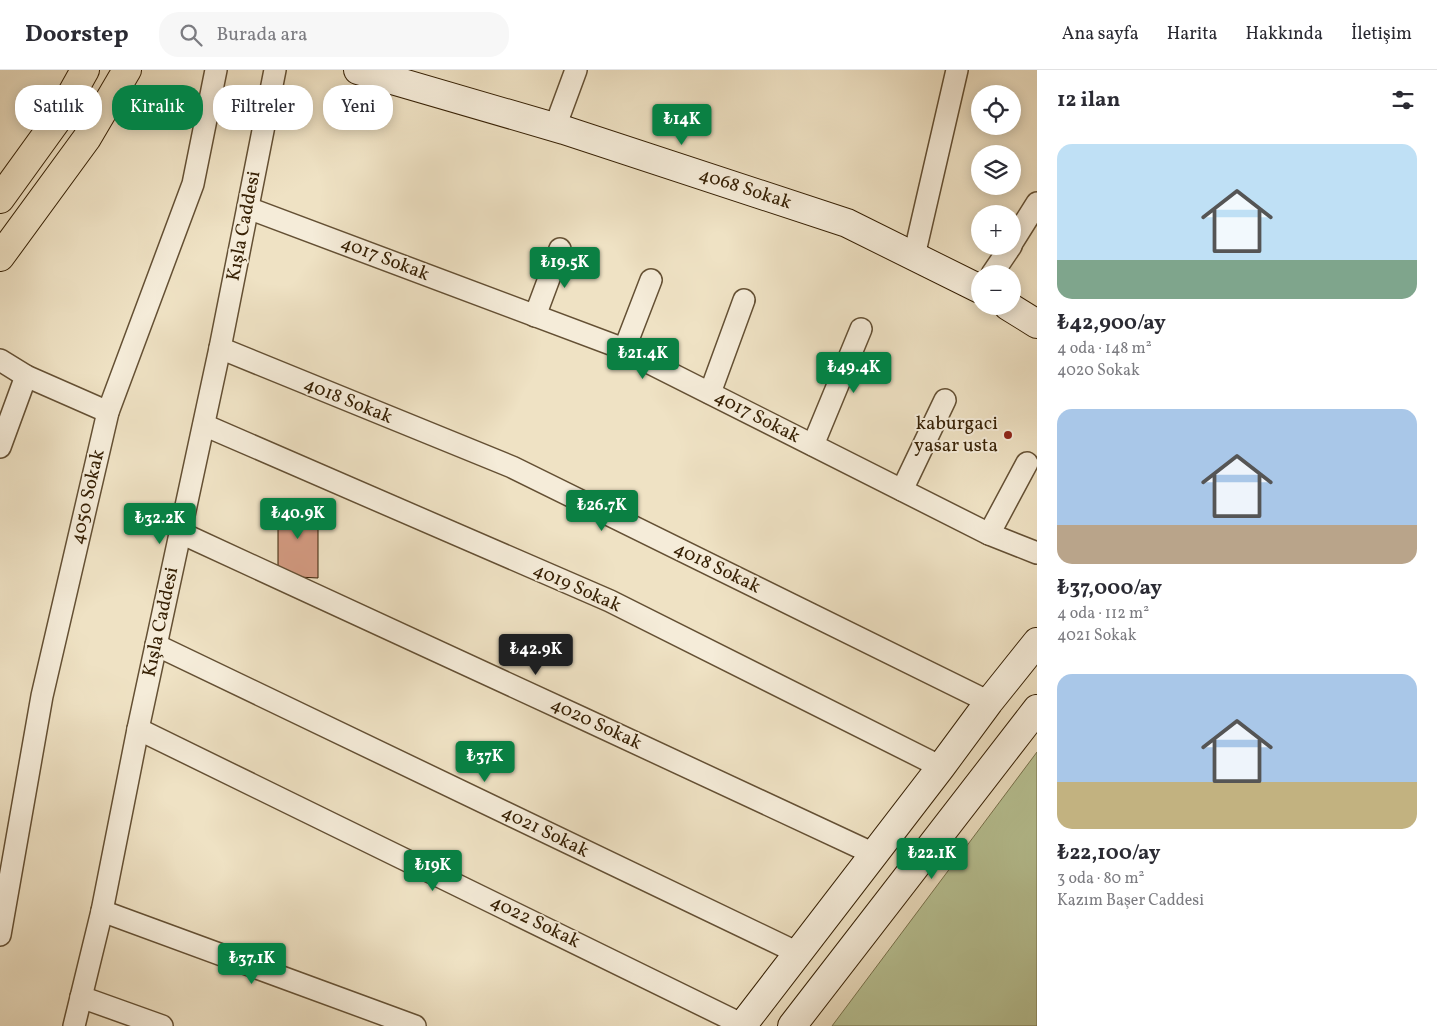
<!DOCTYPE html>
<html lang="tr">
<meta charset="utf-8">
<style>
body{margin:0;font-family:Vollkorn,serif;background:#f7f7f7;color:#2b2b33;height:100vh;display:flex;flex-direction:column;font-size:19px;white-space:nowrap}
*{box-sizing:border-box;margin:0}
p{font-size:16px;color:#7c7c81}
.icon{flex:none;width:28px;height:28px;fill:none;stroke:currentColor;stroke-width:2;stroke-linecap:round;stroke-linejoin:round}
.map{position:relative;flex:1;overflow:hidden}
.side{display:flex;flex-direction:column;background:#fff;width:400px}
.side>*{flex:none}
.top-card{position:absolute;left:15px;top:15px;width:475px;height:45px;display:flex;gap:10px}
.fabs{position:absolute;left:971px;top:15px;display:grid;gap:10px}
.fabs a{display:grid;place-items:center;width:50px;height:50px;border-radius:50%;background:#fff;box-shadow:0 2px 12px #0003;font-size:25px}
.price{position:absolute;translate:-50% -42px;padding:0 11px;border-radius:5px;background:#0b8043;color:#fff;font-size:16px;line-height:32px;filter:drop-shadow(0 1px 2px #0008)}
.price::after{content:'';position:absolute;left:50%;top:30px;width:15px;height:11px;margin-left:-8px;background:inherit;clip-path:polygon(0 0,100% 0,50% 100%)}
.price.selected{background:#222;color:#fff}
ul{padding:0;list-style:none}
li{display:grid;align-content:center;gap:10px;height:265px;padding:0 20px}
li span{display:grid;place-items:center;height:155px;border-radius:15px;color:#555}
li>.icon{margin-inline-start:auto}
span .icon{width:90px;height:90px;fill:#fffc;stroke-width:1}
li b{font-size:21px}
h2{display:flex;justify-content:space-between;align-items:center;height:60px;padding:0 20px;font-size:21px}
.pill{padding:0 18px;border-radius:20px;background:#fff;box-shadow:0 2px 12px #0003;font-size:18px;line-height:45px}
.pill.selected{background:#0b8043;color:#fff}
header{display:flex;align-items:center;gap:30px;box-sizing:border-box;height:70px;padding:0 25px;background:#fff;border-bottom:1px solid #e1e1e2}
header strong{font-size:24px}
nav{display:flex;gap:28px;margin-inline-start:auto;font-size:18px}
.search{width:350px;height:45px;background:#f7f7f7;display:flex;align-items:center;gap:12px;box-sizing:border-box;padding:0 18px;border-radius:20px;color:#7c7c81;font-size:19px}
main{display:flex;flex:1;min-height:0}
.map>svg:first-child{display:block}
</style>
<header>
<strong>Doorstep</strong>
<div class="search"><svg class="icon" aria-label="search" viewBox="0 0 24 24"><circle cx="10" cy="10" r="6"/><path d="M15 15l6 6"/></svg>Burada ara</div>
<nav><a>Ana sayfa</a><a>Harita</a><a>Hakkında</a><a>İletişim</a></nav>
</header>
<main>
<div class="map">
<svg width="1037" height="956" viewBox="0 0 1037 956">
<rect width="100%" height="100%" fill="#efe2c4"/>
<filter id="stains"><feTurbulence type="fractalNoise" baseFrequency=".004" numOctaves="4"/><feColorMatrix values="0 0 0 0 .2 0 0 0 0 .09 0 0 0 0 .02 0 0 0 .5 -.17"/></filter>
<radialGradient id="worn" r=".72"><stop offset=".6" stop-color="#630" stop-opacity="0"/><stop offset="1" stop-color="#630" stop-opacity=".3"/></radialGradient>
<path fill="#b8c395" stroke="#77724c" d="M1037,682V956H832Z"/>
<path fill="#d39a81" stroke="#362004" d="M278,433L318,435V508L278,506Z"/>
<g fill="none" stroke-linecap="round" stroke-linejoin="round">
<g stroke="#645034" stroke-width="24">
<g id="street">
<path d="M555,57L576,0"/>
<path d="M248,138L616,276L989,464L1037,483"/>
<path d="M1012,173L1037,133"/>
<path d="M914,186L957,0"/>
<path d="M992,204L1011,176"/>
<path d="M535,246L560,179"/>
<path d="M220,278L512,397L989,632"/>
<path d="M624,280L651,210"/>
<path d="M0,290L26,306L108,342"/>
<path d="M710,323L744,230"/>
<path d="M204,355L610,531L941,697"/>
<path d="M813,375L861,259"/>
<path d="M0,377L26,306"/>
<path d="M902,420L945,330"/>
<path d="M181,463L582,648L874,784"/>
<path d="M989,464L1027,393"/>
<path d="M156,575L798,883"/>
<path d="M138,659L743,955"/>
<path d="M102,841L415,956"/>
<path d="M0,865L42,626L108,342L193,114L216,0"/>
<path d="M81,927L162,956"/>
<path d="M74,956L102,841L138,659L220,278L275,0"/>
</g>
</g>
<g stroke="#362004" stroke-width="30">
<g id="secondary">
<path d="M358,0L564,60L847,153L980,219"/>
<path d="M1008,236L1037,254"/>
<path d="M742,956L941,697L989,632L1037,572"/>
<path d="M792,956L1037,639"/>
</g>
</g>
<g stroke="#362004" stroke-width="30">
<g id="primary">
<path d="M0,129L57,50L85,0"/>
<path d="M0,187L87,68L127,0"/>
</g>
</g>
<use href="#street" stroke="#f5ecd9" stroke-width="21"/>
<use href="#secondary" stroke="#f5ecd9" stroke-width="28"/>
<use href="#primary" stroke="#efe2c4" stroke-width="28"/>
</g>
<circle fill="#8f2418" stroke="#f5ecd9" stroke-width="2" cx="1008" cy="365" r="5"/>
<g text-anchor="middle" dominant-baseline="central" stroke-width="4" stroke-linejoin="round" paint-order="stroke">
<g font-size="19" fill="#362004" stroke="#f5ecd9">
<text transform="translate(745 119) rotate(18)">4068 Sokak</text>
<text transform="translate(244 156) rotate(-79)">Kışla Caddesi</text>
<text transform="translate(385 189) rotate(21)">4017 Sokak</text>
<text transform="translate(348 331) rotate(22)">4018 Sokak</text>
<text transform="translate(757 347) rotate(27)">4017 Sokak</text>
<text transform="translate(88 427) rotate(-77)">4050 Sokak</text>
<text transform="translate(717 498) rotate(26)">4018 Sokak</text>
<text transform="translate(577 518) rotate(24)">4019 Sokak</text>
<text transform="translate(161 552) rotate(-78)">Kışla Caddesi</text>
<text transform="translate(596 654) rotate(25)">4020 Sokak</text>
<text transform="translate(545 762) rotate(26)">4021 Sokak</text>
<text transform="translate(535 852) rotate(26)">4022 Sokak</text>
</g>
<g font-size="19" fill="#362004" stroke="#f5ecd9" text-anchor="end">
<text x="998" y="354">kaburgaci<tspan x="998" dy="22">yasar usta</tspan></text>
</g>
</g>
<rect width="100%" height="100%" filter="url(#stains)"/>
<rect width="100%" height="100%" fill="url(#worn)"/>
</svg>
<div class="fabs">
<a><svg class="icon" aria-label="locate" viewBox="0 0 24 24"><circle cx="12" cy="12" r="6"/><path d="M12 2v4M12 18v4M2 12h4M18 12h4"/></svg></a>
<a><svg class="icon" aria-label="layers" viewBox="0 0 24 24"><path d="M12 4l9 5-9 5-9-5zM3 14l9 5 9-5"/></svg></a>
<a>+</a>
<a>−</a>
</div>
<b class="price" style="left:682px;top:76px">₺14K</b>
<b class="price" style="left:565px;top:219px">₺19.5K</b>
<b class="price" style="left:643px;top:310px">₺21.4K</b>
<b class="price" style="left:854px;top:324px">₺49.4K</b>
<b class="price" style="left:602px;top:462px">₺26.7K</b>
<b class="price" style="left:298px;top:470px">₺40.9K</b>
<b class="price" style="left:160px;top:475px">₺32.2K</b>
<b class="price selected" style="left:536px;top:606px">₺42.9K</b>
<b class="price" style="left:485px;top:713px">₺37K</b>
<b class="price" style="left:932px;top:810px">₺22.1K</b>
<b class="price" style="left:433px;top:822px">₺19K</b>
<b class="price" style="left:252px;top:915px">₺37.1K</b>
<div class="top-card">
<a class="pill">Satılık</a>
<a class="pill selected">Kiralık</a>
<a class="pill">Filtreler</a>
<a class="pill">Yeni</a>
</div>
</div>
<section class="side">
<h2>12 ilan<svg class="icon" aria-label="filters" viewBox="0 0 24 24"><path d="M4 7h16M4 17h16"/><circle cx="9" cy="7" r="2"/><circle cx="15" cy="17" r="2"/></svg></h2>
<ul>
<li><span style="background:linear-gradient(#bfe0f5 75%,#7fa58c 0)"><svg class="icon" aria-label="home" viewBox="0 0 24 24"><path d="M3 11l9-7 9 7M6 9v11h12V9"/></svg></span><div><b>₺42,900/ay</b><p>4 oda · 148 m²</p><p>4020 Sokak</p></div></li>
<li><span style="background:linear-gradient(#a9c7e8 75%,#b9a48a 0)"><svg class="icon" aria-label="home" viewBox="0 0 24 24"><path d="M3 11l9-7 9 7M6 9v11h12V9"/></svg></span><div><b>₺37,000/ay</b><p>4 oda · 112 m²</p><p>4021 Sokak</p></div></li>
<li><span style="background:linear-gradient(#a9c7e8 70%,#c2b280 0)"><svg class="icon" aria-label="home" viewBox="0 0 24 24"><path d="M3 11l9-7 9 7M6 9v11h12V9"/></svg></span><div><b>₺22,100/ay</b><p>3 oda · 80 m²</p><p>Kazım Başer Caddesi</p></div></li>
</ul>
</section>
</main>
